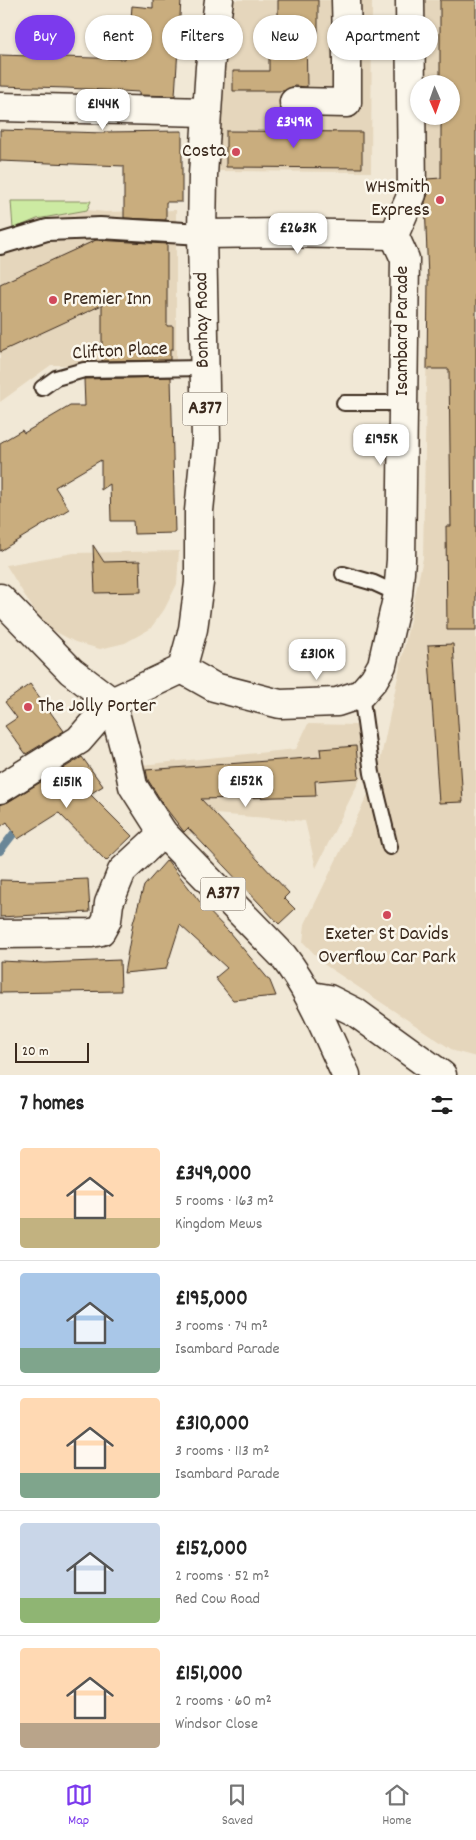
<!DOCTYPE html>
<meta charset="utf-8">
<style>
body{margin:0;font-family:Dekko,sans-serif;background:#f2f2f2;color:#222;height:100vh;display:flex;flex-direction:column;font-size:19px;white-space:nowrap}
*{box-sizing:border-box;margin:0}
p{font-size:16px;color:#767676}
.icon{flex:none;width:28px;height:28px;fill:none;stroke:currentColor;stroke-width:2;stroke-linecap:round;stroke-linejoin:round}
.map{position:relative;height:1075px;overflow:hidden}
.sheet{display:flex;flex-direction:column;background:#fff;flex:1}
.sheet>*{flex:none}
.hud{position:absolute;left:15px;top:15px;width:446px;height:45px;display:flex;gap:10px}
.needle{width:32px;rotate:178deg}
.buttons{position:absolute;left:410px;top:75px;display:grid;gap:10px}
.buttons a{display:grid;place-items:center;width:50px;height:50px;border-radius:50%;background:#fff;box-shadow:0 1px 4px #0004;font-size:25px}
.scale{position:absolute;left:15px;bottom:12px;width:74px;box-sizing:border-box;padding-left:5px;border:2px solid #3b2a1e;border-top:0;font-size:14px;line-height:18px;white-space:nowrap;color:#3b2a1e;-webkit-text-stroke:4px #fbf7ec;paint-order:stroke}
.price{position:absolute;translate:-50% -42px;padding:0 11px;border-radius:10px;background:#fff;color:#222;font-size:16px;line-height:32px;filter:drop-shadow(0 1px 2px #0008)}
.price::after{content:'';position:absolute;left:50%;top:30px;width:15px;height:11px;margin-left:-8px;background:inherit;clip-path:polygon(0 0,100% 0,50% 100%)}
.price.on{background:#7c3aed;color:#fff}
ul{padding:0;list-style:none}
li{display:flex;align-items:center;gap:15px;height:125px;padding:0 20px}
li+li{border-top:1px solid #e0e0e0}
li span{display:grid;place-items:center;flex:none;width:140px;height:100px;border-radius:5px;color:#555}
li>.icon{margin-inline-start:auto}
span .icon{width:60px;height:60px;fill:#fffc;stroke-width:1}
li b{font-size:21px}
h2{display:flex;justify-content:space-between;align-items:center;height:60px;padding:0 20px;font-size:21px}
.pill{padding:0 18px;border-radius:22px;background:#fff;box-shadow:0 1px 4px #0004;font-size:18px;line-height:45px}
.pill.on{background:#7c3aed;color:#fff}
.tabs{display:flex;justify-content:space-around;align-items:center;height:70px;border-top:1px solid #e0e0e0;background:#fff;font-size:14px;color:#767676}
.tabs a{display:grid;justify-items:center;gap:2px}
.tabs .on{color:#7c3aed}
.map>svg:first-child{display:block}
</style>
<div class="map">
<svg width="476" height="1075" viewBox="0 0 476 1075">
<rect width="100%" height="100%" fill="#f1e8d6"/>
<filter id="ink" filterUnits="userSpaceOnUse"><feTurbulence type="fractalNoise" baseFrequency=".02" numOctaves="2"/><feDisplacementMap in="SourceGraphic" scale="10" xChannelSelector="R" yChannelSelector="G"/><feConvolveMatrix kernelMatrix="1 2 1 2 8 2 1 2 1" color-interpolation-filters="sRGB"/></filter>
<g filter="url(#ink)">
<g fill="#e5d6bc">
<path d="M234,0H372L371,172L217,171L223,41Z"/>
<path d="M423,0H476V1057L454,1051L325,965L303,942L305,924L377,776L423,558L428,279L424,116H451V84H424Z"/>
<path d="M87,210L105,212L176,210V365H51L0,402V237L13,229L37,219Z"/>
<path d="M179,551L177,584L164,610L150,629L125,643L100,649L75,642L43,625L6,565L74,553Z"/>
<path d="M308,724L356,725L366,767L316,868L305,821L215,814L183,840L141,787V765L296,749Z"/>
</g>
<path fill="#cceaa2" stroke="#848a60" d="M11,201H91L87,210L37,219L13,229Z"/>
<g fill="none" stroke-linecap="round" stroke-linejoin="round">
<path stroke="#6a8697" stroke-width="8" d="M0,851L14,833"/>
</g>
<g fill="#c9ad7e" stroke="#3b2a1e">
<path d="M153,0H181L175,96L139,95V92L67,88L0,86V55L125,59V43L129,44L132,6L153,8Z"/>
<path d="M278,0H318V33H306L307,87L294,86L284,91H233V71H269V32H278Z"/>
<path d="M440,0H476V630H447L446,526H451L449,369H427L428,279L425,202L428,194L427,179L441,178V116H451V84H440Z"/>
<path d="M0,130L105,133V132L182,131V202H166V220L124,218V166L0,161Z"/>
<path d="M226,131L362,132V168L226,167Z"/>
<path d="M96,240L167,244V326H173V349H170V360L102,361V305L0,352V284Z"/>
<path d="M171,377L175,533L134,534L133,521H111L110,484L101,490V460L55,487L69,509L0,551V443L22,430L24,433L70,406H85L84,379Z"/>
<path d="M93,545L104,562L140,561L141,592L95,593Z"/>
<path d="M453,644L463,802L439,803L428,645Z"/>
<path d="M30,684L64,731L26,754L5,726L17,718L5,702Z"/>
<path d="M356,746L359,778L315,781L316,796L201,799L289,893L284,898L295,909L279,924L188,828L184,832L165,807L148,780L146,770L321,757L320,749Z"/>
<path d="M82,757L103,786L90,794L132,836L106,861L59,813L18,839L7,822L0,827V805L8,802Z"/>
<path d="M167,860L200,902L229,932L270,981L276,996L233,1000L215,978L227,968L180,925L166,969L124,973L133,923L144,886Z"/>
<path d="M88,879L90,912L0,917V880L37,881Z"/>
<path d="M120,960L121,991L0,993V961L45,963Z"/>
</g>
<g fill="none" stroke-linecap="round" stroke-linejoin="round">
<g stroke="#3b2a1e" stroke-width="18">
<g id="service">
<path d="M42,388L56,378L84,370L204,368"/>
<path d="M344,403H403"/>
<path d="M343,574L374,583L398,594"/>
<path d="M361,694L372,773L390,847"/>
</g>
</g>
<g stroke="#3b2a1e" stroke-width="24">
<path id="pedestrian" d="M0,244L47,230L100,228L202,234"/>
</g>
<g stroke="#3b2a1e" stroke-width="31">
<g id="minor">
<path d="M346,0L347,41"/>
<path d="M294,102L347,103V41L410,40"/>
<path d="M0,107L206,112"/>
<path d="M202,234L279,233L394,235"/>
<path d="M394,235L412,194L410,0"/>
<path d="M0,598L71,671L112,702L79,740L0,789"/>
<path d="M182,669L214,687L280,704L337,702L361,694L374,679L382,665L398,594L401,560L405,259L394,235"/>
<path d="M0,934L91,933L101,931L107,920L109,903L122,871L163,833"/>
<path d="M311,996L329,999L355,1012L442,1075"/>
</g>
</g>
<g stroke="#3b2a1e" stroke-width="31">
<path id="trunk" d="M219,0L210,67L203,175L202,234L206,440L199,511V583L193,629L182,669L112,702L128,762L133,786L163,833L283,956C311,992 327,1034 346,1075"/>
</g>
<use href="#service" stroke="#fbf7ec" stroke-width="14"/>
<use href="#pedestrian" stroke="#fbf7ec" stroke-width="20"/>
<use href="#minor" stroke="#fbf7ec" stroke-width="28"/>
<use href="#trunk" stroke="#fbf7ec" stroke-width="28"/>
</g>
</g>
<g fill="#d1495b" stroke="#fbf7ec" stroke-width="2">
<circle cx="236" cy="152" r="5"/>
<circle cx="440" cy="200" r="5"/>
<circle cx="53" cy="300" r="5"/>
<circle cx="28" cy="707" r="5"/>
<circle cx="387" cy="915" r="5"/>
</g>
<g text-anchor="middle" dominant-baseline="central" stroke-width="5" stroke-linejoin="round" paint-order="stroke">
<g fill="#fbf7ec" stroke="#75685c" stroke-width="1">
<rect x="182.5" y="392.5" width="45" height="33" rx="4"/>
<rect x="200.5" y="877.5" width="45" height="33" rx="4"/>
</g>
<g font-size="19" font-weight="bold" fill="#3b2a1e">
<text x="205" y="409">A377</text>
<text x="223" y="894">A377</text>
</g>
<g font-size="20" fill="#3b2a1e" stroke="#fbf7ec" text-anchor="end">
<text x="226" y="152">Costa</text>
<text x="430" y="188">WHSmith<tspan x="430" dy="23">Express</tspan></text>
<text x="63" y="300" text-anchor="start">Premier Inn</text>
<text x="38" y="707" text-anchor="start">The Jolly Porter</text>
<text x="387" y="935" text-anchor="middle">Exeter St Davids<tspan x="387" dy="23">Overflow Car Park</tspan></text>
</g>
<g font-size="20" fill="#3b2a1e" stroke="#fbf7ec">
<text transform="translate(203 320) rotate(-91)">Bonhay Road</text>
<text transform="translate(403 331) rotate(-90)">Isambard Parade</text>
<text transform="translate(120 352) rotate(-3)">Clifton Place</text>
</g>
</g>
</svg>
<div class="buttons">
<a><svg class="needle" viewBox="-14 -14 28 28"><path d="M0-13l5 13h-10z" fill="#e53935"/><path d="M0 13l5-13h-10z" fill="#767676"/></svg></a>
</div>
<div class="scale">20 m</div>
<b class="price" style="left:103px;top:131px">£144K</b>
<b class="price on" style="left:294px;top:149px">£349K</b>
<b class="price" style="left:298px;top:255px">£263K</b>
<b class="price" style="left:381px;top:466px">£195K</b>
<b class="price" style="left:317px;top:681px">£310K</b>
<b class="price" style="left:246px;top:808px">£152K</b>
<b class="price" style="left:67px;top:809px">£151K</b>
<div class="hud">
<a class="pill on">Buy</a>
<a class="pill">Rent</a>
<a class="pill">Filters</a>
<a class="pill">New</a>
<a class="pill">Apartment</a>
</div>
</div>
<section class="sheet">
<h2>7 homes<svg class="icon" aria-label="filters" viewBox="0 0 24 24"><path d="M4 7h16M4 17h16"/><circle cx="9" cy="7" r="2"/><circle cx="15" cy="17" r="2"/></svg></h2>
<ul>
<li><span style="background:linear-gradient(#ffd9b3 70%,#c2b280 0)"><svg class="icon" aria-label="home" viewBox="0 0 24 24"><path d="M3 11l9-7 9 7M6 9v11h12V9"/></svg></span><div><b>£349,000</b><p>5 rooms · 163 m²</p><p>Kingdom Mews</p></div></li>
<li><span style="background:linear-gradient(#a9c7e8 75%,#7fa58c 0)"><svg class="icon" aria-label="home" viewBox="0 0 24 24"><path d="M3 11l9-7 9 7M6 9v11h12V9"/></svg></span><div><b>£195,000</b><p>3 rooms · 74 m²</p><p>Isambard Parade</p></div></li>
<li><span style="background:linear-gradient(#ffd9b3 75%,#7fa58c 0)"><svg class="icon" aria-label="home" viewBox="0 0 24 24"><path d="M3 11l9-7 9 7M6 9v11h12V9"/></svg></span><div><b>£310,000</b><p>3 rooms · 113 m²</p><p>Isambard Parade</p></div></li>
<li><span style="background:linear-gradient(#c9d6e8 75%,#8fb573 0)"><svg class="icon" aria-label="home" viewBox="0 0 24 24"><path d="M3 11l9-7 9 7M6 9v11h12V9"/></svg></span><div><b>£152,000</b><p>2 rooms · 52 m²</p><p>Red Cow Road</p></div></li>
<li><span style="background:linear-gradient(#ffd9b3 75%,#b9a48a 0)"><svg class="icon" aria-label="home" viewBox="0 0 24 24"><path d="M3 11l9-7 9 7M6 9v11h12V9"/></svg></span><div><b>£151,000</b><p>2 rooms · 60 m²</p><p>Windsor Close</p></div></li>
</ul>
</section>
<nav class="tabs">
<a class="on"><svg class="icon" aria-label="map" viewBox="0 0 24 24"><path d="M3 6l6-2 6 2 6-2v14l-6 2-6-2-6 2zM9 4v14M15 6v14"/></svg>Map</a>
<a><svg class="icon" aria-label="saved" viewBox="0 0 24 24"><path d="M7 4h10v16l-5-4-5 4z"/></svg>Saved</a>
<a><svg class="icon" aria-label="home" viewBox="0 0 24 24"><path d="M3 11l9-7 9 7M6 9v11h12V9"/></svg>Home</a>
</nav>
